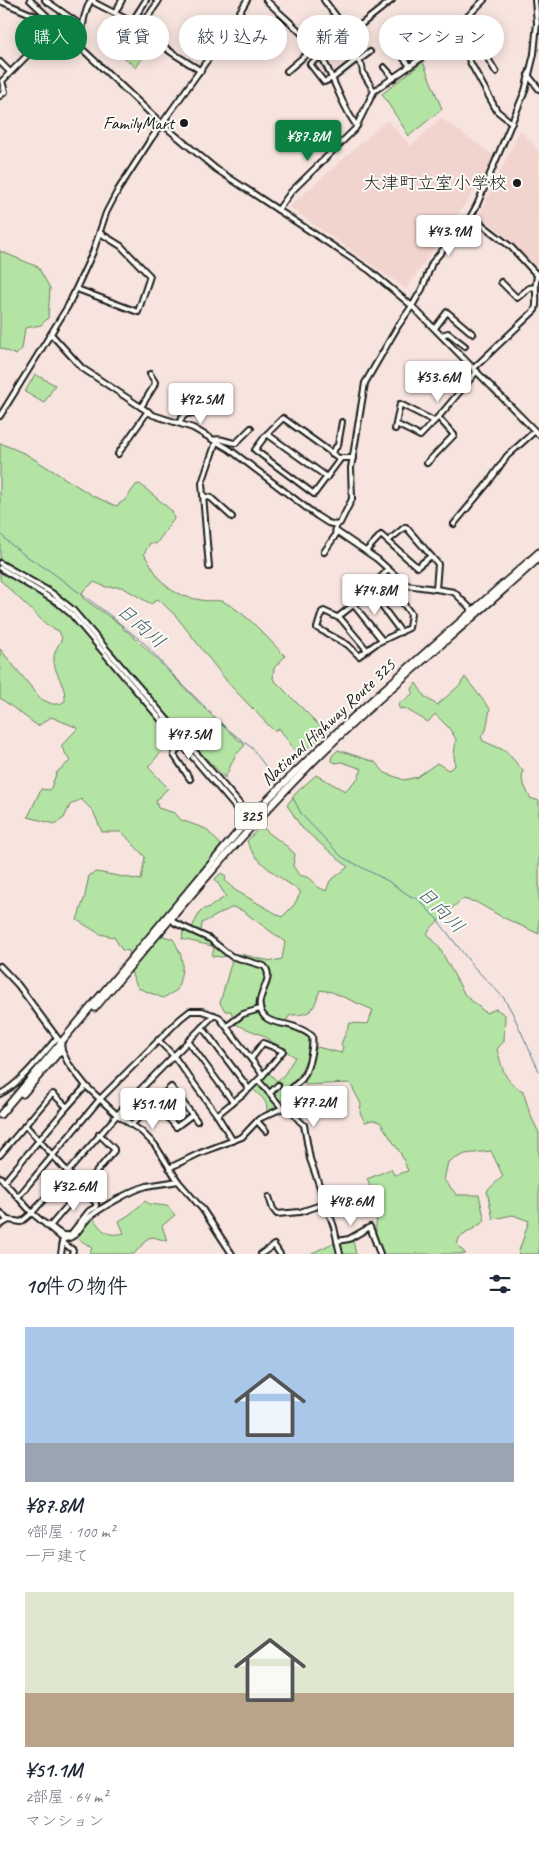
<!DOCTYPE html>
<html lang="ja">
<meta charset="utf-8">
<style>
body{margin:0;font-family:Caveat,"Klee One",sans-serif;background:#f6f6f7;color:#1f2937;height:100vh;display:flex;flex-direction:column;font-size:19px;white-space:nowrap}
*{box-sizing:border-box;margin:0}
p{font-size:16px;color:#747a83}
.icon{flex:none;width:28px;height:28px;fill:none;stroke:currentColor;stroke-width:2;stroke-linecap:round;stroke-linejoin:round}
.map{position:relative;height:1254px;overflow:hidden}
.drawer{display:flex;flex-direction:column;background:#fff;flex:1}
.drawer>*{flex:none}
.banner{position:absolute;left:15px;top:15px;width:510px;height:45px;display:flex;gap:10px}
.price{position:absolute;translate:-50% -42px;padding:0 11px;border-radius:5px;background:#fff;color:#222;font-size:16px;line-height:32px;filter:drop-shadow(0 1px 2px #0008)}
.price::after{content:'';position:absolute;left:50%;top:30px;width:15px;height:11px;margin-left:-8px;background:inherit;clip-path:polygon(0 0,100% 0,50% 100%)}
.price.selected{background:#0b8043;color:#fff}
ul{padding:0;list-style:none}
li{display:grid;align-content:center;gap:10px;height:265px;padding:0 25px}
li span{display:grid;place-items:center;height:155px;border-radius:0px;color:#555}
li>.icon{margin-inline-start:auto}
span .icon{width:90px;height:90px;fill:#fffc;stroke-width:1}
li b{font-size:21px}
h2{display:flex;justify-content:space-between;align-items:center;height:60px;padding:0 25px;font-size:21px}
.pill{padding:0 18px;border-radius:22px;background:#fff;box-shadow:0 2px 12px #0003;font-size:18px;line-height:45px}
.pill.selected{background:#0b8043;color:#fff}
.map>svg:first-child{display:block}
</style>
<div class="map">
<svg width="539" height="1254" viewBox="0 0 539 1254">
<rect width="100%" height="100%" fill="#f7e4df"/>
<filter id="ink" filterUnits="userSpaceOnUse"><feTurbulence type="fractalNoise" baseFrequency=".02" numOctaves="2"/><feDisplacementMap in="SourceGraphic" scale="10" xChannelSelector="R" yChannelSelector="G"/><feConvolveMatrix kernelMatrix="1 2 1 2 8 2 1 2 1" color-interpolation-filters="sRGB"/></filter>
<g filter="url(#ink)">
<g fill="#f2d4ce">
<path d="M441,118L497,158L406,289L289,207L387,120L411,146Z"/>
<path d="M520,130L539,151V262L534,269L509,239L479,215Z"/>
</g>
<g fill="#b4e4a4" stroke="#688060">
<path d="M120,21L152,42L136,68L108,43Z"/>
<path d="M423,62L442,109L409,136L382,94Z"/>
<path d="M0,251L38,267L50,288L48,318L41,325L25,328L22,349L16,355L0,348Z"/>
<path d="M35,374L55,385L44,403L25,392Z"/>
<path d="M0,443L26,454L93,496L116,506L125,500L136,485L140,484L172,511L174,519L156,544L150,543L144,554C162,583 166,594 201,600C208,602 217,599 224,602C248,614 266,637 285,656L274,668L273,679L327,733L298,755L279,728L274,731L229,684L176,616L158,599L151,604L122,587H106L94,582L82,592L83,598L122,626L124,630L127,631C168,667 202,711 245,745L235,756L225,778L181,732L168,736L163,750L148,767L168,788L156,801L158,808L175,813L181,820L206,829L221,845L178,898L163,936L173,939C185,959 184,967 177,990L163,998L138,988L132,975L129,951L122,950L114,937L100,934L77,920L85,896L89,875L96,872L141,880L145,857L122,832H102L93,811L81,799L70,805L64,818L55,824L28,817L41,789L50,790L57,772L70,761L61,746L78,728L51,717L38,726L0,698V649L41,699L52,704H60L65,701C67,685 52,672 54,657C54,651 60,643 62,638L59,631L48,626L0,580Z"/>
<path d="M465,677L490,709L486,730L481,736L483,741L506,751L523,771L522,780L530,798L539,801V934L502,917L476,902L462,899L433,926L427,933L439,947L465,995L486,1013L496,1009L505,1015L504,1041L497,1049C503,1070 503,1080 523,1091L530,1114L539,1133V1254H518L529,1221L513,1215L493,1219L487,1191L503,1176L491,1151L465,1154L448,1162L444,1180L457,1195H479L485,1221L459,1238L457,1245L466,1254H382C377,1238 372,1227 380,1211L367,1179L391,1169L394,1175L408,1171L401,1154L380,1122L372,1120L365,1122L360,1113L361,1104L350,1083L305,1085V1076L317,1047L341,1053L343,1047L341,1044L350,1023L368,1024L373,1010L332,992L320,990C313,1010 313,1015 290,1015L285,1023L309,1036L311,1048L300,1074L288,1088L287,1103L274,1112L267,1111C268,1099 259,1096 252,1088L268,1072L277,1081L284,1075L295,1057L262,1035L235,1024L231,1011H225L220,1003L232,960L237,954C253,955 267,964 282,959L285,942L243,911L233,907L202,923L201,932L229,955L222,957L212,956L214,949L212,946L182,939L183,931H190L201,910L210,907L226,896L215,879L221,873L226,876L225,881L231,885L233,889L282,917L294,905L301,892C283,879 254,863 247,841L261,826C272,837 285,843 295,854L293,866L299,875C307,877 313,878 316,886L326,891L330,881L348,867L302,828L287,805L296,793L316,775L345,791L358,778L362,769L342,762L335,763L331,760L332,756L338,750L375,762L385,773L404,780L417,777L437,763L448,770L455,766L454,755L456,739L449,728L435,714L428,722L404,708L400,709L398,706L400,702L405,700L413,693L412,689L416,683L425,697L437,705L460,685Z"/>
<path d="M145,1201L149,1204L167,1206L175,1215L162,1226L167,1241L153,1237L148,1238L134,1254H89L92,1248L76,1237V1233L90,1219H94C102,1232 109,1237 124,1233L119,1221L129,1215Z"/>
<path d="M353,1241L356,1254H312V1253L331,1244L336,1245Z"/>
</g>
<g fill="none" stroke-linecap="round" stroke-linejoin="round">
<g stroke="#54828d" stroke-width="1">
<path d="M0,533L9,543L26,556L50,571L107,613L145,644L172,674L225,727L252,748L272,775"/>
<path d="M293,798L302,815L342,857L388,881L410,896L418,899L436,918L473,966L503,997L512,1012L539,1071"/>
</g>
<g stroke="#1c1c1c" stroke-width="8">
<g id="minor">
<path d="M30,0L162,124L216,169L369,270L412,306L539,435"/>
<path d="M45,0L82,26"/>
<path d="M93,0L95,3L132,22L171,52L201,71"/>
<path d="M266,0C283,17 310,38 322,58C334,78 343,109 357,126"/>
<path d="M0,1L57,25L2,81L5,92L0,96"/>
<path d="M115,13L122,0"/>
<path d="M132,22L146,0"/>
<path d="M140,28L158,2L156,0"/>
<path d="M451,33L484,0"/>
<path d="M80,47C83,30 82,15 91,0"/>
<path d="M398,51L410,66"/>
<path d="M321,56L310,64L324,82L333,78L357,59"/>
<path d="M469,58L480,49L484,52L496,72"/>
<path d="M358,61L370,52"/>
<path d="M0,62L10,72"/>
<path d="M384,67L394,78"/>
<path d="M287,71L342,24L324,0"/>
<path d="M528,75L539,89"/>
<path d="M374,91L363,73L362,66L344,38L392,0"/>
<path d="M278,210L291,192L355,129L374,91L423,57L450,33L453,34L468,55L470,62L497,111L512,123"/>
<path d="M471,216L511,247L537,275"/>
<path d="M501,282L517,298L529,288L536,287"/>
<path d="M77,289L138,312L150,276L121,246L100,233"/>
<path d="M435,328L447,312L473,334"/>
<path d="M51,334L82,368L153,415L193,428L229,449L317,516L328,523L336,525"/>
<path d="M442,335L448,333L465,346"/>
<path d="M474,368L535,310C539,298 532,284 539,272"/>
<path d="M141,407L154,386L155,382L150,374"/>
<path d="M0,416L68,306L93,252L106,213L118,190L151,139L228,31L247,0"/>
<path d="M179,423C184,411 191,413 202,415L204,412"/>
<path d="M396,424L420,436L442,413L477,371"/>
<path d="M395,429L400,404L434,421"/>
<path d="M267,434L327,477"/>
<path d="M213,440C222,437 228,443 236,443L251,428"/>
<path d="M331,453L338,445L342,422"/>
<path d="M118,454L148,411"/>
<path d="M340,459L283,418L266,435L255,450L314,494L341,458H353"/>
<path d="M427,463L454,435L438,417"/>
<path d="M203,496L211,498L232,517"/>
<path d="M454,524L488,483L507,456L535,431"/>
<path d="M336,531L377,559L406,585L436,589L438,564L406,527H405L388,541"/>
<path d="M366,551L381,535L417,567L431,556"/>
<path d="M324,552L335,536L336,525L340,523L352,499L351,468L365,383L398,326L412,306L422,289L432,263L471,216L477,205L525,91L534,54L537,23L535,0"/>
<path d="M0,563L52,593L72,609L251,817"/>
<path d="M209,567L202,483L216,442"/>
<path d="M0,568L57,602L71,614L247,821"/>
<path d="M369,589L401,632"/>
<path d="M436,589L454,592L473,611"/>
<path d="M378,602L394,591"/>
<path d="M353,604L382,640"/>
<path d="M338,617L352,606L355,599L369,589L388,570"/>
<path d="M367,650L341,619L324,611L322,612L317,628L348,645L359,656L377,643L409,628L411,614L394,591L402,583"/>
<path d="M183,744L176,751L174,755L190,779"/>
<path d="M171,918L175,923L210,939L231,956L264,966C278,980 248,999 265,1017C272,1024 286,1023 295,1027C301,1029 307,1032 312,1036C314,1046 308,1071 302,1079C299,1083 293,1085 291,1090C286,1104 294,1117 304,1125L310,1159L334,1227L340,1254"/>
<path d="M0,966L18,985L61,1043L62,1051L68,1063L86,1086L116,1114L142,1132L155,1145L178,1181L203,1210L232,1254"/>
<path d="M227,1026L243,1014L260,1009"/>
<path d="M202,1027L249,1089"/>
<path d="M188,1041L233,1102"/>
<path d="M251,1059L263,1043L283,1051L263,1075"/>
<path d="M258,1080L283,1109"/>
<path d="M270,1093L278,1085"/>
<path d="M0,1094C19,1085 43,1054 57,1038"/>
<path d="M155,1102L176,1127L192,1115"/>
<path d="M217,1115L233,1141"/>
<path d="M257,1121L266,1131"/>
<path d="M132,1124L171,1087L197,1121"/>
<path d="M25,1125L96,1203V1207L89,1211L71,1234C61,1239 55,1227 46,1224"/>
<path d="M0,1155L50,1096L53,1094L67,1107L86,1086"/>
<path d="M169,1168L200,1153L242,1137L259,1119L291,1104"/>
<path d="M0,1177L32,1213L63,1239C79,1239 80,1223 92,1215C104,1206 132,1190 147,1186C157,1184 168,1183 178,1181"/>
<path d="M4,1182L67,1107"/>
<path d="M18,1197L100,1099L180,1019L190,1011H202L219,1017L263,1075L249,1089L217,1115L173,1055L158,1040"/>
<path d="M269,1197L273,1209L277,1214L300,1212L327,1203"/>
<path d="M0,1212L7,1220"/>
<path d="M0,1225L9,1220L21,1222L32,1213L131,1099L214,1015"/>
<path d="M51,1225L114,1151V1149L99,1134"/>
<path d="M337,1241L349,1239L370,1227L380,1254"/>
<path d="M62,1242L73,1250L72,1254"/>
<path d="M61,1254L63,1241"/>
<path d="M261,1254L274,1245L280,1254"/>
</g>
</g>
<g stroke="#1c1c1c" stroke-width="9">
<g id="highway">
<path d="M95,1008C163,928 230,847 303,772C377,696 461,630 539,558"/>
<path d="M23,1094L61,1050"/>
<path d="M0,1115L247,821C338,725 441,640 539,552"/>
</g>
</g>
<use href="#minor" stroke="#fdfcf7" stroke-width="4"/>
<use href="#highway" stroke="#fdfcf7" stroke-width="5.5"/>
</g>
</g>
<g fill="#1c1c1c" stroke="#fdfcf7" stroke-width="2">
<circle cx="184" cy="123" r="5"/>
<circle cx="517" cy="183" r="5"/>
</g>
<g text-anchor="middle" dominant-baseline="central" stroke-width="4" stroke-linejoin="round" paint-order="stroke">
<rect fill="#fdfcf7" stroke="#605f5e" stroke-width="1" x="235" y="802.5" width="32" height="27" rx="4"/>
<g font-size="16" font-weight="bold" fill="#1c1c1c">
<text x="251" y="816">325</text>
</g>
<g font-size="18" fill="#1c1c1c" stroke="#fdfcf7" text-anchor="end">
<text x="174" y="123">FamilyMart</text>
<text x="507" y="183">大津町立室小学校</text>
</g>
<g font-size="18" fill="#1c1c1c" stroke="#fdfcf7">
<text transform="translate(328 722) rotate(-43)">National Highway Route 325</text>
</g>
<g font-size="19" font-style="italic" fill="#416067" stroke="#fdfcf7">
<text transform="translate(141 626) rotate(41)">日向川</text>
<text transform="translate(441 910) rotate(45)">日向川</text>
</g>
</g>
</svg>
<b class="price selected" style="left:308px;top:162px">¥87.8M</b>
<b class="price" style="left:449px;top:257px">¥43.9M</b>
<b class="price" style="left:438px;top:403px">¥53.6M</b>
<b class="price" style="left:201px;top:425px">¥92.5M</b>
<b class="price" style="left:375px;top:616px">¥74.8M</b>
<b class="price" style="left:189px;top:760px">¥47.5M</b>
<b class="price" style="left:314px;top:1128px">¥77.2M</b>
<b class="price" style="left:153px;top:1130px">¥51.1M</b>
<b class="price" style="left:74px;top:1212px">¥32.6M</b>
<b class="price" style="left:351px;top:1227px">¥48.6M</b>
<div class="banner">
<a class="pill selected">購入</a>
<a class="pill">賃貸</a>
<a class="pill">絞り込み</a>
<a class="pill">新着</a>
<a class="pill">マンション</a>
</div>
</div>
<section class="drawer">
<h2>10件の物件<svg class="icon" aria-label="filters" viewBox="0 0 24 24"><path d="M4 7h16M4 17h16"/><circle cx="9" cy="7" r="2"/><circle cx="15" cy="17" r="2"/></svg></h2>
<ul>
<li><span style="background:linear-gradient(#a9c7e8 75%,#9aa5b1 0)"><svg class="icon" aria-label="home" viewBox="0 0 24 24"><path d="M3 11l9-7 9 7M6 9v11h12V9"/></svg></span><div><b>¥87.8M</b><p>4部屋 · 100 m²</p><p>一戸建て</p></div></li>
<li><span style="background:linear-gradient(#dfe7d0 65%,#b9a48a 0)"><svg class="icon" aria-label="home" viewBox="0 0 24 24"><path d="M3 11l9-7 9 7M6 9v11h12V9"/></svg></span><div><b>¥51.1M</b><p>2部屋 · 64 m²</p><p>マンション</p></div></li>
</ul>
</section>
